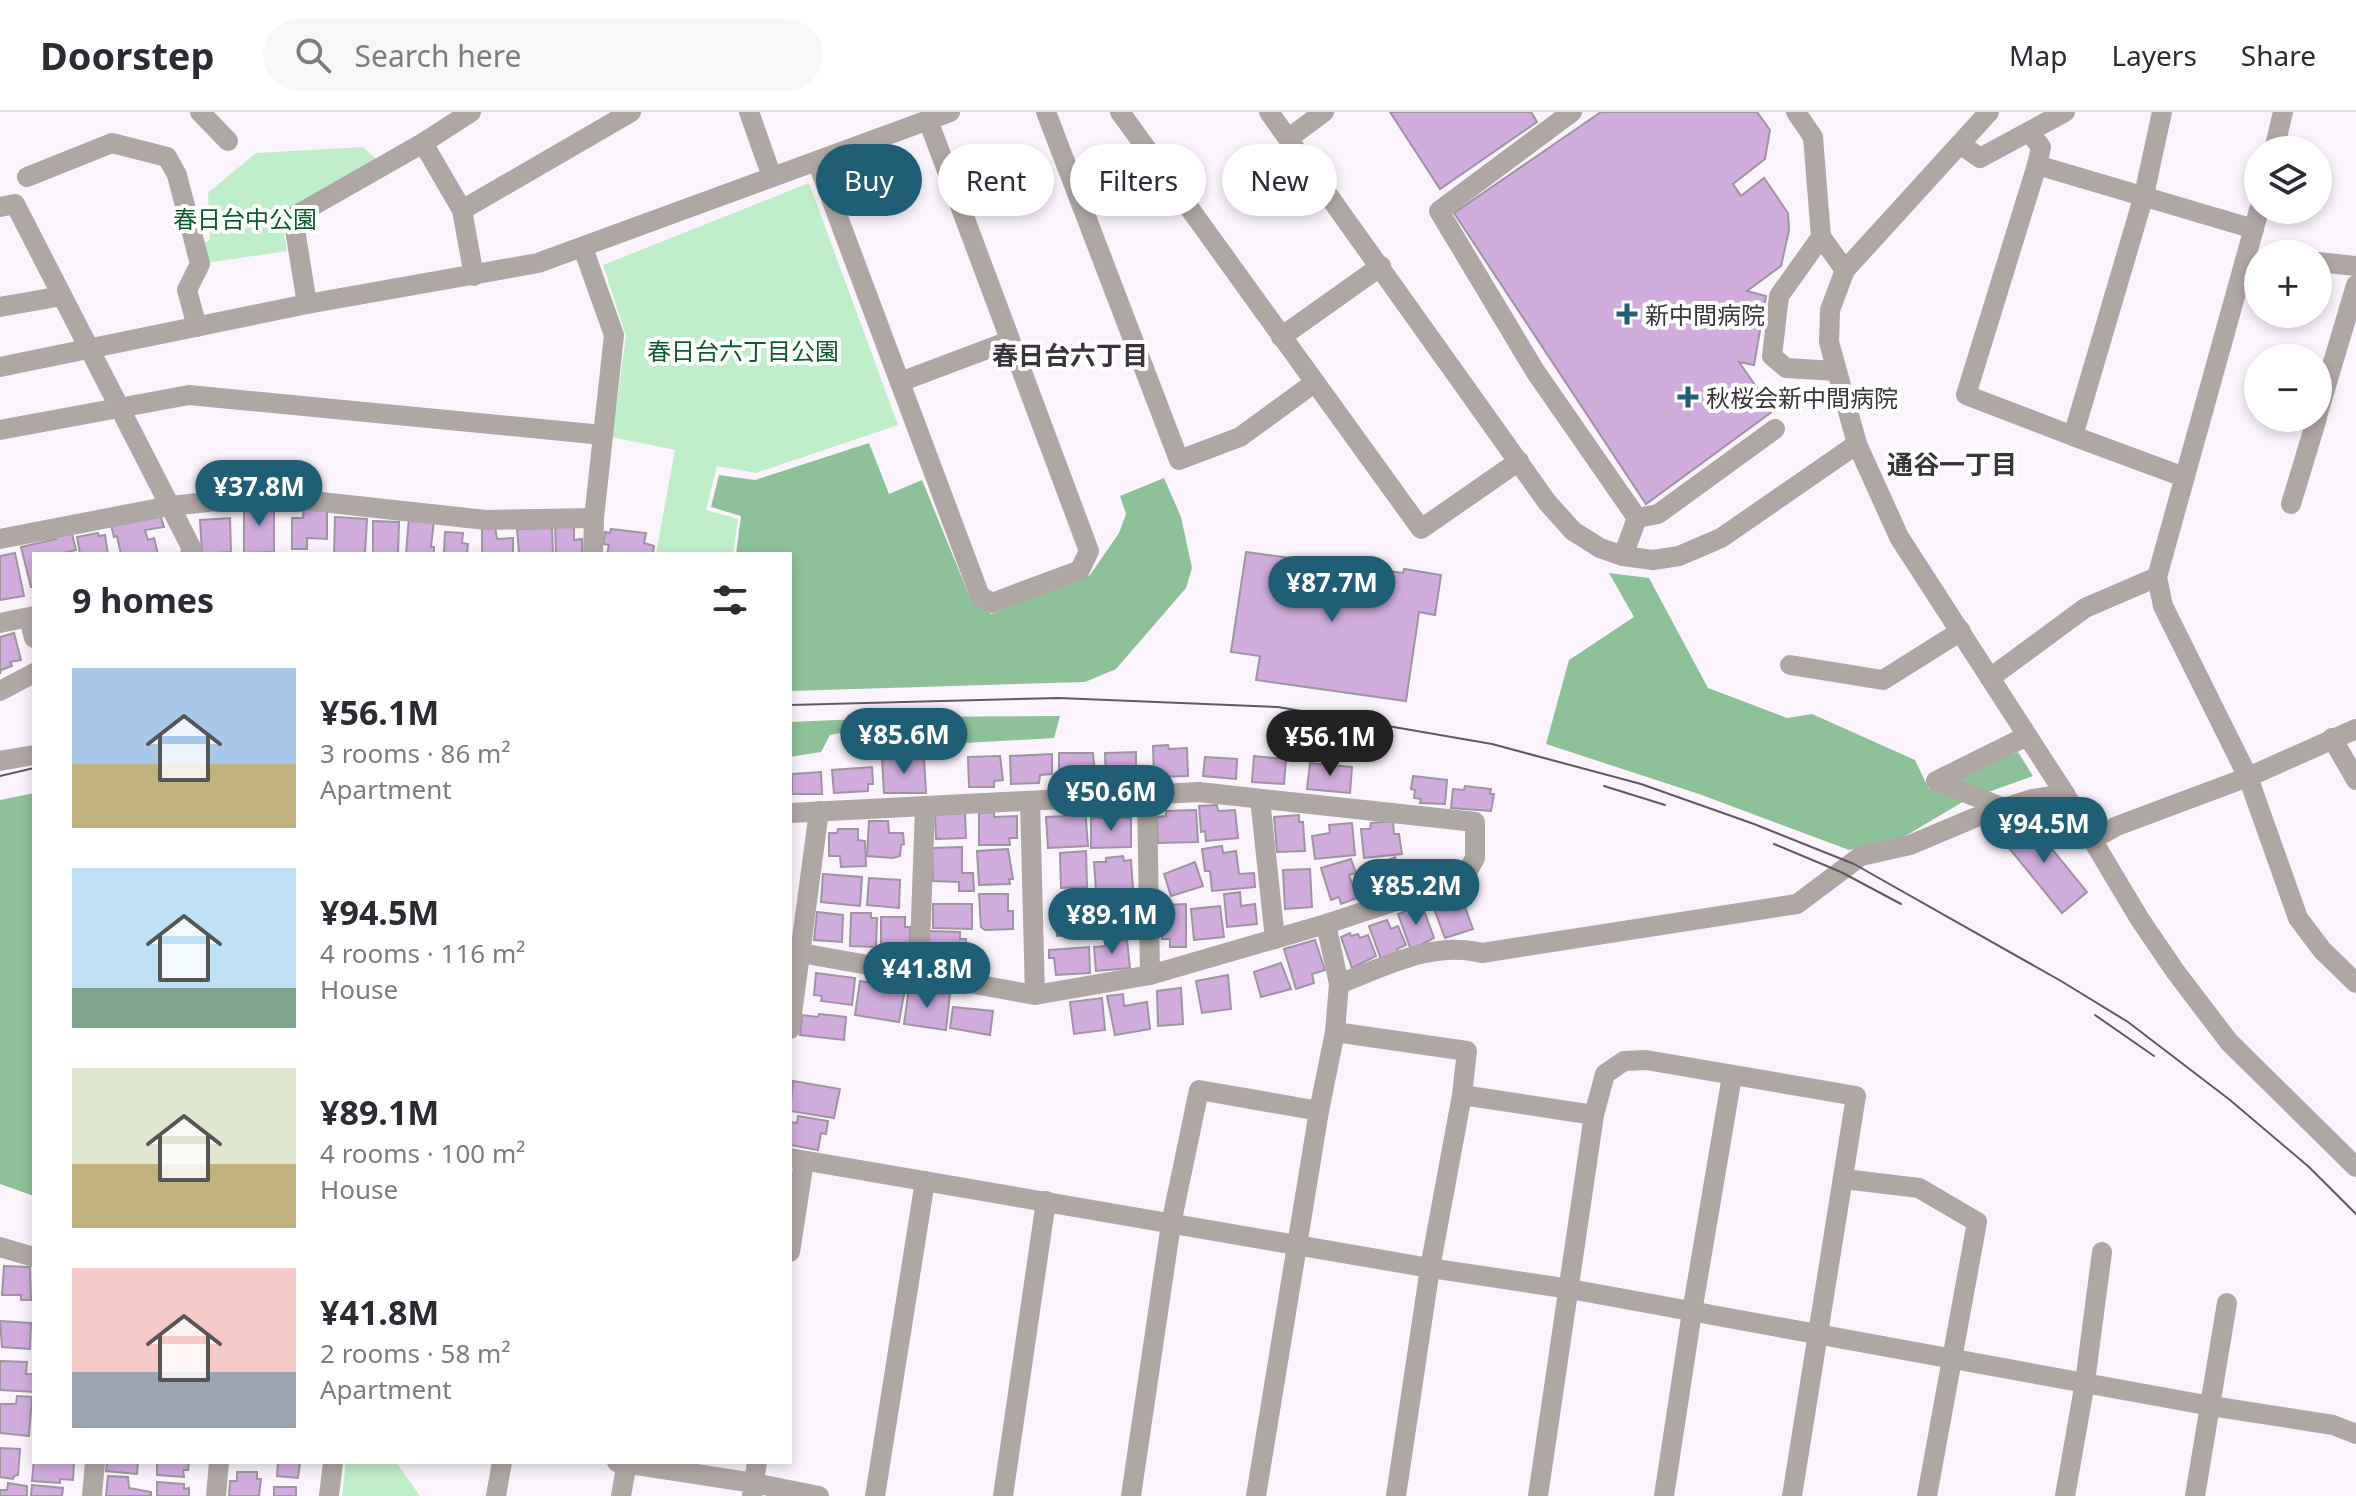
<!DOCTYPE html>
<meta charset="utf-8">
<style>
body{margin:0;font-family:"Noto Sans","Noto Sans JP",sans-serif;background:#f7f7f7;color:#2b2b33;height:100vh;display:flex;flex-direction:column;font-size:30px;white-space:nowrap}
*{box-sizing:border-box;margin:0}
p{font-size:26px;color:#7c7c81}
.icon{flex:none;width:44px;height:44px;fill:none;stroke:currentColor;stroke-width:2;stroke-linecap:round;stroke-linejoin:round}
.map{position:relative;flex:1;overflow:hidden}
.details{position:absolute;left:32px;top:440px;width:760px;height:912px;display:flex;flex-direction:column;background:#fff;border-radius:0px;box-shadow:0 4px 12px #0003}
.details>*{flex:none}
.top-card{position:absolute;left:816px;top:32px;width:760px;height:72px;display:flex;gap:16px}
.fabs{position:absolute;left:2244px;top:24px;display:grid;gap:16px}
.fabs a{display:grid;place-items:center;width:88px;height:88px;border-radius:50%;background:#fff;box-shadow:0 4px 12px #0003;font-size:40px}
.price{position:absolute;translate:-50% -68px;padding:0 18px;border-radius:28px;background:#1f5e74;color:#fff;font-size:26px;line-height:52px;filter:drop-shadow(0 2px 4px #0008)}
.price::after{content:'';position:absolute;left:50%;top:48px;width:24px;height:18px;margin-left:-12px;background:inherit;clip-path:polygon(0 0,100% 0,50% 100%)}
.price.on{background:#222;color:#fff}
ul{padding:0;list-style:none}
li{display:flex;align-items:center;gap:24px;height:200px;padding:0 40px}
li span{display:grid;place-items:center;flex:none;width:224px;height:160px;border-radius:0px;color:#555}
li>.icon{margin-inline-start:auto}
span .icon{width:96px;height:96px;fill:#fffc;stroke-width:1}
li b{font-size:34px}
h2{display:flex;justify-content:space-between;align-items:center;height:96px;padding:0 40px;font-size:34px}
.pill{padding:0 28px;border-radius:36px;background:#fff;box-shadow:0 4px 12px #0003;font-size:28px;line-height:72px}
.pill.on{background:#1f5e74;color:#fff}
header{display:flex;align-items:center;gap:48px;box-sizing:border-box;height:112px;padding:0 40px;background:#fff;border-bottom:2px solid #e1e1e2}
header strong{font-size:38px}
nav{display:flex;gap:44px;margin-inline-start:auto;font-size:28px}
.search{width:560px;height:72px;background:#f7f7f7;display:flex;align-items:center;gap:20px;box-sizing:border-box;padding:0 28px;border-radius:44px;color:#7c7c81;font-size:30px}
.map>svg:first-child{display:block}
</style>
<header>
<strong>Doorstep</strong>
<div class="search"><svg class="icon" aria-label="search" viewBox="0 0 24 24"><circle cx="10" cy="10" r="6"/><path d="M15 15l6 6"/></svg>Search here</div>
<nav><a>Map</a><a>Layers</a><a>Share</a></nav>
</header>
<div class="map">
<svg width="2356" height="1384" viewBox="0 0 2356 1384">
<rect width="100%" height="100%" fill="#fbf4fd"/>
<g fill="#c0edca">
<path d="M363,35L376,47L281,100L287,139L206,151L200,133L210,128L208,81L256,41Z"/>
<path d="M809,71L898,313L756,361L717,354L706,398L738,407L733,442H656L675,338L612,325L626,224L603,153Z"/>
<path d="M346,1350H396L420,1384H342Z"/>
</g>
<g fill="#8ec199">
<path d="M869,331L889,382L922,368L971,488L991,502L1090,463L1119,421L1126,402L1120,384L1164,366L1181,405L1192,456L1186,476L1116,557L1085,570L790,579V442H736L741,404L711,395L719,363L755,368Z"/>
<path d="M1609,461L1649,466L1708,576L1787,606L1812,602L1915,648L1929,677L1971,656L2018,640L2033,664L1966,688L1902,726L1849,738L1699,682L1546,632L1569,548L1634,505Z"/>
<path d="M1060,604L1054,626L876,636L862,617L830,623L821,640L790,645V610L909,605Z"/>
<path d="M34,681V1084L0,1072V688Z"/>
</g>
<g fill="#d1addd" stroke="#9e94a2" stroke-width="2">
<path d="M1390,0H1531L1537,10L1440,77Z"/>
<path d="M1601,0H1757L1770,18L1765,47L1733,72L1741,84L1764,66L1788,101L1789,118L1781,154L1747,179L1766,184L1754,253L1739,250L1773,299L1646,392L1454,101Z"/>
<path d="M244,390L274,392V440L244,441Z"/>
<path d="M304,394L327,397V427L307,426V437H292V406H303Z"/>
<path d="M159,399L164,415L145,418L148,428L154,426L158,442H119H121L117,424L114,425L110,409Z"/>
<path d="M335,405L367,407L365,442H334Z"/>
<path d="M409,405L434,408L431,435H434V442H406Z"/>
<path d="M230,406L231,440L202,442L200,408Z"/>
<path d="M373,409L399,410L398,442H373Z"/>
<path d="M574,412V428L582,427V442H556L555,413Z"/>
<path d="M482,415H495L497,427L513,426V442H482Z"/>
<path d="M552,416L553,442H519L517,417Z"/>
<path d="M611,417L646,421L644,431L654,434L653,442H607L609,433L603,432L605,420L610,421Z"/>
<path d="M71,418L76,438L60,442H34V475H31L21,435L56,427L54,422Z"/>
<path d="M445,420L463,421L462,431L468,432L467,442H444Z"/>
<path d="M98,421L99,424L105,423L108,442H80L77,425Z"/>
<path d="M1246,440L1403,461L1404,457L1441,463L1435,503L1419,500L1406,589L1256,568L1260,544L1231,540Z"/>
<path d="M15,441L24,484L0,488V444Z"/>
<path d="M14,521L21,548L10,550L12,554L1,558L0,562V525Z"/>
<path d="M1168,633L1169,637L1187,636L1188,664L1154,665L1153,634Z"/>
<path d="M1136,640V670H1106L1105,641Z"/>
<path d="M1059,641H1093L1095,662H1088L1089,669H1059Z"/>
<path d="M1052,642V662L1040,663L1039,671L1011,672L1010,644Z"/>
<path d="M1000,644L1003,668L994,669V675H969L968,645Z"/>
<path d="M1254,644L1286,647L1284,672L1252,670Z"/>
<path d="M1205,645L1237,647L1236,667L1203,664Z"/>
<path d="M924,646L926,681H884L882,647Z"/>
<path d="M1310,651L1352,655L1350,681L1307,677Z"/>
<path d="M872,655L873,672H868V679L834,681L832,658Z"/>
<path d="M821,660L822,682H792V662Z"/>
<path d="M1413,664L1447,668L1445,692L1420,691L1421,687L1414,686L1415,678L1411,677Z"/>
<path d="M1465,674L1491,677L1490,682H1494L1491,699L1451,696L1453,677L1464,678Z"/>
<path d="M1217,693L1218,699L1235,698L1238,726L1206,729L1205,719L1201,720L1199,694Z"/>
<path d="M1085,696L1088,734L1048,736L1046,705L1065,704V697Z"/>
<path d="M1196,698L1198,730L1158,731L1157,705L1166,704V699Z"/>
<path d="M994,700V705L1017,704V726H1009L1010,733H979V701Z"/>
<path d="M965,701L966,726L936,727L935,703Z"/>
<path d="M1299,703V710H1303L1305,739L1277,740L1274,705Z"/>
<path d="M2026,705L2087,780L2062,801L2000,725Z"/>
<path d="M1091,706H1131V735L1091,736Z"/>
<path d="M869,709H888L889,721H903L904,732L901,733L900,744L893,746L867,744Z"/>
<path d="M1393,709L1394,722H1399L1402,742L1364,746L1361,717H1370L1371,711Z"/>
<path d="M1352,711L1355,743L1315,747L1312,724L1330,721L1329,713Z"/>
<path d="M838,717H858V728L865,729L866,754L841,755L840,744H829V721H837Z"/>
<path d="M1222,734L1223,741L1236,739L1239,762L1254,761L1255,775L1212,779L1210,759H1205L1202,737Z"/>
<path d="M962,735V761H973L974,779H959V770L933,769L932,736Z"/>
<path d="M1008,737L1013,767H1009L1010,772L979,773L977,739Z"/>
<path d="M1086,739L1087,775L1061,776L1060,741Z"/>
<path d="M1123,744L1124,749L1131,748L1133,777L1096,779L1094,750H1106V746Z"/>
<path d="M1395,745L1405,771L1379,781L1369,756Z"/>
<path d="M1351,747L1356,761L1349,763L1357,786L1341,792L1339,785L1331,788L1321,756Z"/>
<path d="M1195,750L1203,774L1171,784L1164,762Z"/>
<path d="M1310,757L1312,795L1285,797L1283,758Z"/>
<path d="M823,762L862,765L860,794L821,790Z"/>
<path d="M869,766L900,768L899,796L867,793Z"/>
<path d="M1115,780L1116,793L1094,795L1093,782Z"/>
<path d="M1240,780L1241,794L1255,792L1257,812L1227,815L1224,782Z"/>
<path d="M979,782H1008V799H1013V817L985,818L981,815Z"/>
<path d="M1461,784L1473,817L1445,826L1433,794Z"/>
<path d="M933,792H972V817L933,816Z"/>
<path d="M1087,792L1089,822L1057,824L1055,797H1066L1065,793Z"/>
<path d="M1186,792V835H1170V827H1162L1161,797L1166,796V793Z"/>
<path d="M1422,793L1434,826L1411,838L1398,802Z"/>
<path d="M1220,794L1224,825L1194,828L1191,797Z"/>
<path d="M1130,795L1132,822L1096,824L1094,798Z"/>
<path d="M817,800L843,803L842,830L814,828Z"/>
<path d="M851,801H871V806H877L876,835L850,834Z"/>
<path d="M881,805H905V815H910V840H900V832L895,831V840L881,839Z"/>
<path d="M1387,808L1391,817L1398,814L1406,833L1397,837L1399,843L1382,850L1369,814Z"/>
<path d="M929,819L960,820V827H966L965,851L927,848Z"/>
<path d="M1350,821L1351,824L1358,822L1360,826L1368,823L1376,844L1352,856L1341,825Z"/>
<path d="M1127,828L1130,856L1096,859L1094,835L1105,834V830Z"/>
<path d="M1315,828L1325,858L1312,862L1314,871L1296,877L1284,837Z"/>
<path d="M1089,835L1090,861L1056,863L1054,846H1049V838Z"/>
<path d="M1281,851L1291,877L1261,885L1254,860Z"/>
<path d="M816,861L855,866L852,893L821,889L822,884L814,883Z"/>
<path d="M1228,863L1231,897L1202,901L1196,869Z"/>
<path d="M860,869L905,876L899,910L855,903Z"/>
<path d="M909,876L923,878L922,883L950,881L946,918L904,912Z"/>
<path d="M1181,876L1183,912L1158,914L1157,879Z"/>
<path d="M1123,882L1124,894L1147,890L1150,917L1115,923L1107,884Z"/>
<path d="M1102,886L1105,918L1074,922L1070,890Z"/>
<path d="M953,895L993,899L990,923L950,916Z"/>
<path d="M819,902L846,905L844,928L800,923L802,903L818,905Z"/>
<path d="M793,969L840,977L834,1006L790,999Z"/>
<path d="M798,1004L828,1009L826,1022L821,1021L818,1038L790,1033V1010L797,1011Z"/>
<path d="M4,1154L30,1155L31,1188H21V1183H2Z"/>
<path d="M0,1209L31,1211L30,1237L2,1235Z"/>
<path d="M0,1249L27,1250L26,1262H34V1280L0,1278Z"/>
<path d="M17,1284L32,1285L29,1324L0,1321V1292H16Z"/>
<path d="M0,1336L20,1337L18,1363L14,1364L13,1367L0,1365Z"/>
<path d="M34,1346V1350H74L73,1368L60,1367V1371L32,1369Z"/>
<path d="M107,1350H138L137,1362L106,1359Z"/>
<path d="M157,1350H189L188,1358H183L184,1365L157,1363Z"/>
<path d="M278,1350H303L300,1351L298,1366L277,1364Z"/>
<path d="M237,1360H257V1367H261L259,1384H229L230,1369H237Z"/>
<path d="M108,1364L128,1365L129,1376L151,1380V1384H106Z"/>
<path d="M157,1370L184,1372V1377L189,1376V1384H157Z"/>
<path d="M8,1371L27,1374V1384H0V1378H7Z"/>
<path d="M32,1373L63,1376L62,1384H31Z"/>
<rect x="274" y="1375" width="22" height="9"/>
</g>
<g fill="none" stroke-linecap="round" stroke-linejoin="round">
<g stroke="#afa7a4" stroke-width="20">
<path d="M200,0L228,29"/>
<path d="M749,0L772,65"/>
<path d="M1046,0L1179,348L1240,325L1314,271"/>
<path d="M1120,0L1421,417L1519,349"/>
<path d="M1269,0L1547,390L1573,419L1600,436L1623,444L1653,448L1679,444L1721,426L1857,332"/>
<path d="M1572,0L1439,99L1535,259L1637,406L1623,444"/>
<path d="M1796,0L1813,25L1821,125"/>
<path d="M1989,0L1845,158L1830,198L1829,230L1857,332L1899,425L2065,682L2139,806L2175,859L2229,930L2356,1055"/>
<path d="M2162,0L2144,83L2073,324L2184,365"/>
<path d="M2029,20L2041,35L2037,53L2254,117"/>
<path d="M1289,26L1324,0"/>
<path d="M423,31L462,98L474,164"/>
<path d="M1960,32L1980,46L2065,0"/>
<path d="M2274,38L2283,0"/>
<path d="M817,49L980,484L992,491L1080,458L1089,439L928,8"/>
<path d="M2037,53L1966,283L2073,324"/>
<path d="M27,65L112,31L167,45L177,63L200,152L187,178L197,215"/>
<path d="M0,95L15,92L170,394L192,437L190,442"/>
<path d="M462,98L631,0"/>
<path d="M2259,98L2157,465L2163,494L2248,665L2298,806L2322,838L2356,871"/>
<path d="M583,136L614,223L594,406L593,442"/>
<path d="M2318,150L2356,154"/>
<path d="M307,192L293,105L423,31L471,0"/>
<path d="M0,195L62,184"/>
<path d="M1281,225L1381,154"/>
<path d="M0,255L307,192L538,151L950,0"/>
<path d="M1836,259L1786,256L1772,244L1779,184L1821,125L1845,158"/>
<path d="M900,270L1009,229"/>
<path d="M2318,301L2356,173"/>
<path d="M0,318L189,283L603,323"/>
<path d="M2291,392L2317,306"/>
<path d="M1637,406L1658,402L1775,317"/>
<path d="M0,427L170,394L266,384L486,408L594,406"/>
<path d="M29,506L34,526"/>
<path d="M0,511L34,504"/>
<path d="M1790,553L1883,568L1961,519"/>
<path d="M1990,566L2085,496L2157,465"/>
<path d="M0,579L34,561"/>
<path d="M2332,626L2356,668"/>
<path d="M0,649L34,643"/>
<path d="M1147,684L1150,863"/>
<path d="M1260,687L1275,827"/>
<path d="M1030,689L1035,883"/>
<path d="M2004,696L1936,669L2027,624"/>
<path d="M790,701L1199,680L1475,710V746L1463,767L1326,812L1150,863L1035,883L801,841"/>
<path d="M2093,727L2117,714L2248,665L2356,617"/>
<path d="M919,862L925,696"/>
<path d="M1339,872C1384,855 1433,828 1482,841L1797,792L1861,744L1910,733L1974,706L2032,687L2065,682"/>
<path d="M790,917L819,699"/>
<path d="M1335,920L1467,939L1462,983L1430,1156L1396,1384"/>
<path d="M1462,983L1594,1003"/>
<path d="M790,1046L1430,1156L1570,1177L2211,1294L2333,1313L2356,1322"/>
<path d="M1844,1067L1919,1076L1977,1110L1927,1384"/>
<path d="M0,1135L34,1145"/>
<path d="M790,1140L804,1049"/>
<path d="M617,1350L754,1371L819,1384"/>
<path d="M92,1384L95,1350"/>
<path d="M216,1384L219,1350"/>
<path d="M329,1384L333,1350"/>
<path d="M496,1384L502,1350"/>
<path d="M621,1384L627,1350"/>
<path d="M752,1384L757,1350"/>
<path d="M875,1384L925,1069"/>
<path d="M1003,1384L1046,1089"/>
<path d="M1131,1384L1171,1112L1199,978L1319,999"/>
<path d="M1256,1384L1319,999L1335,920L1339,872L1326,812"/>
<path d="M1538,1384L1594,1003L1605,962L1624,949L1646,948L1856,984L1792,1384"/>
<path d="M1664,1384L1692,1200L1732,964"/>
<path d="M2065,1384L2085,1270L2102,1140"/>
<path d="M2195,1384L2227,1191"/>
</g>
<g stroke="#5f5a61" stroke-width="2">
<path d="M790,593L1059,586L1278,595L1492,632L1641,672L1754,712L1854,752L2061,869L2128,910L2230,988L2309,1055L2356,1102"/>
<path d="M0,664L34,656"/>
<path d="M1604,674L1665,693"/>
<path d="M1774,732L1841,760L1901,792"/>
<path d="M2095,903L2154,944"/>
</g>
</g>
<g fill="#1f5e74" stroke="#fff" stroke-width="3">
<path d="M1623 190h8v8h8v8h-8v8h-8v-8h-8v-8h8z"/>
<path d="M1684 273h8v8h8v8h-8v8h-8v-8h-8v-8h8z"/>
</g>
<g text-anchor="middle" dominant-baseline="central" stroke-width="8" stroke-linejoin="round" paint-order="stroke">
<g font-size="24" fill="#0b5c2c" stroke="#fff">
<text x="245" y="106">春日台中公園</text>
<text x="743" y="238">春日台六丁目公園</text>
</g>
<g font-size="24" fill="#39353b" stroke="#fff" text-anchor="start">
<text x="1645" y="202">新中間病院</text>
<text x="1706" y="285">秋桜会新中間病院</text>
</g>
<g font-size="26" font-weight="bold" fill="#39353b" stroke="#fff">
<text x="1070" y="243">春日台六丁目</text>
<text x="1952" y="352">通谷一丁目</text>
</g>
</g>
</svg>
<div class="fabs">
<a><svg class="icon" aria-label="layers" viewBox="0 0 24 24"><path d="M12 4l9 5-9 5-9-5zM3 14l9 5 9-5"/></svg></a>
<a>+</a>
<a>−</a>
</div>
<b class="price" style="left:259px;top:416px">¥37.8M</b>
<b class="price" style="left:1332px;top:512px">¥87.7M</b>
<b class="price" style="left:904px;top:664px">¥85.6M</b>
<b class="price on" style="left:1330px;top:666px">¥56.1M</b>
<b class="price" style="left:1111px;top:721px">¥50.6M</b>
<b class="price" style="left:2044px;top:753px">¥94.5M</b>
<b class="price" style="left:1416px;top:815px">¥85.2M</b>
<b class="price" style="left:1112px;top:844px">¥89.1M</b>
<b class="price" style="left:927px;top:898px">¥41.8M</b>
<div class="top-card">
<a class="pill on">Buy</a>
<a class="pill">Rent</a>
<a class="pill">Filters</a>
<a class="pill">New</a>
</div>
<section class="details">
<h2>9 homes<svg class="icon" aria-label="filters" viewBox="0 0 24 24"><path d="M4 7h16M4 17h16"/><circle cx="9" cy="7" r="2"/><circle cx="15" cy="17" r="2"/></svg></h2>
<ul>
<li><span style="background:linear-gradient(#a9c7e8 60%,#c2b280 0)"><svg class="icon" aria-label="home" viewBox="0 0 24 24"><path d="M3 11l9-7 9 7M6 9v11h12V9"/></svg></span><div><b>¥56.1M</b><p>3 rooms · 86 m²</p><p>Apartment</p></div></li>
<li><span style="background:linear-gradient(#bfe0f5 75%,#7fa58c 0)"><svg class="icon" aria-label="home" viewBox="0 0 24 24"><path d="M3 11l9-7 9 7M6 9v11h12V9"/></svg></span><div><b>¥94.5M</b><p>4 rooms · 116 m²</p><p>House</p></div></li>
<li><span style="background:linear-gradient(#dfe7d0 60%,#c2b280 0)"><svg class="icon" aria-label="home" viewBox="0 0 24 24"><path d="M3 11l9-7 9 7M6 9v11h12V9"/></svg></span><div><b>¥89.1M</b><p>4 rooms · 100 m²</p><p>House</p></div></li>
<li><span style="background:linear-gradient(#f6c9c9 65%,#9aa5b1 0)"><svg class="icon" aria-label="home" viewBox="0 0 24 24"><path d="M3 11l9-7 9 7M6 9v11h12V9"/></svg></span><div><b>¥41.8M</b><p>2 rooms · 58 m²</p><p>Apartment</p></div></li>
</ul>
</section>
</div>
